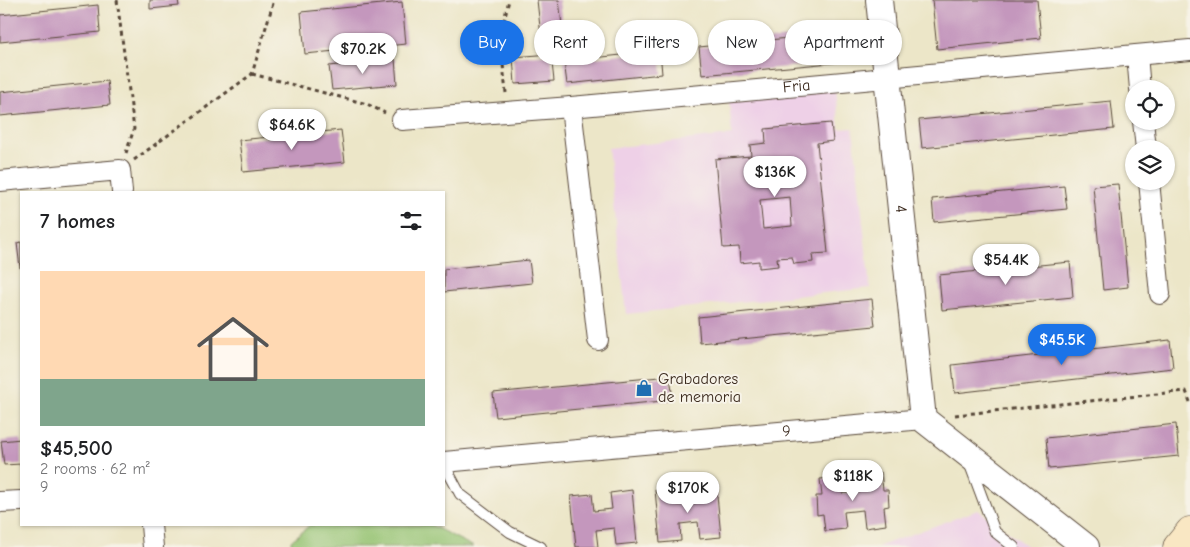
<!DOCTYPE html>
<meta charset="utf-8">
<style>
body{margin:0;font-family:"Comic Neue",sans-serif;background:#f2f2f2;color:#202124;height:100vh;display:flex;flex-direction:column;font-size:19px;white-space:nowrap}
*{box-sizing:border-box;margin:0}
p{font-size:16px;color:#757577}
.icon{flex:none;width:28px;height:28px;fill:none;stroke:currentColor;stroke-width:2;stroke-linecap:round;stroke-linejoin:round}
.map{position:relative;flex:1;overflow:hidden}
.side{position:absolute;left:20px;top:191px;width:425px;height:335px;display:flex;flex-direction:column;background:#fff;border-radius:0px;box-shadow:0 1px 4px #0004}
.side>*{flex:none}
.guide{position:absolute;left:460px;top:20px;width:475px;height:45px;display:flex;gap:10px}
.fabs{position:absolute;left:1125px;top:80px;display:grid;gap:10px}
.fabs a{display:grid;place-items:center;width:50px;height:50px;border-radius:50%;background:#fff;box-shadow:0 1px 4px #0004;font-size:25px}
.price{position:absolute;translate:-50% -42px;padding:0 11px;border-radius:18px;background:#fff;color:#222;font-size:16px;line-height:32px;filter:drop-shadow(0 1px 2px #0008)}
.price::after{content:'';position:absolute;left:50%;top:30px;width:15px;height:11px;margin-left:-8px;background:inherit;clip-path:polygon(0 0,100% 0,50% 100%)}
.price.selected{background:#1a73e8;color:#fff}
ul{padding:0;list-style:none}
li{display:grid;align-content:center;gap:10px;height:265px;padding:0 20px}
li+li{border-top:1px solid #e0e0e0}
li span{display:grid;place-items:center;height:155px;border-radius:0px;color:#555}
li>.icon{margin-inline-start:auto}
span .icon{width:90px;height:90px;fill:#fffc;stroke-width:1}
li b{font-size:21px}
h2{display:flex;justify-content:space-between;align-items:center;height:60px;padding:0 20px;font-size:21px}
.pill{padding:0 18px;border-radius:22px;background:#fff;box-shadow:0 1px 4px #0004;font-size:18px;line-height:45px}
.pill.selected{background:#1a73e8;color:#fff}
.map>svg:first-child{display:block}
</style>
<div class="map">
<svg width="1190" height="547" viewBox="0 0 1190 547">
<rect width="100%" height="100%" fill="#f7f3e8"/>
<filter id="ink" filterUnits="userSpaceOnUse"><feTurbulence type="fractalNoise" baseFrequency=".02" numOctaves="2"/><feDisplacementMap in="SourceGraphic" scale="10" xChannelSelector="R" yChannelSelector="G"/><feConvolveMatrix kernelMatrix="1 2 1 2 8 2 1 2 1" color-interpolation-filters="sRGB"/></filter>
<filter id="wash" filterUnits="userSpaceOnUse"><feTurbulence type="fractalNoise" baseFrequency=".0096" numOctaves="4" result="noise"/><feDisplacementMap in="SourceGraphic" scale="20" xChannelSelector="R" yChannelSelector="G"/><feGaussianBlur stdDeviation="1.12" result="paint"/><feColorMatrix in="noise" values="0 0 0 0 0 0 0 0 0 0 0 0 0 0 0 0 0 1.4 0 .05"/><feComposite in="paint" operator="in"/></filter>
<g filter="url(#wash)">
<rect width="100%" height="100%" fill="#ece6c8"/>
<g fill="#eed0e7">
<path d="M835,89L839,129L853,128L870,288L626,314L608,148L732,135L729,101Z"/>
<path d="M978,510L1028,547H877Z"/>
</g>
<path fill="#95c372" stroke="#687648" d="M310,525H431L474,547H292L291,541Z"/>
<g id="blocks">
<g fill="#c497bd" fill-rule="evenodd">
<path d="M150,0H178L179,6L150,9Z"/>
<path d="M537,0H559L563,34L541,36Z"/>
<path d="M932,0H1037L1041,38L937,49Z"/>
<path d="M402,2L406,44L305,54L301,12Z"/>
<path d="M98,5L100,32L0,42V15Z"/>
<path d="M839,33L842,62L702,75L699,47Z"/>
<path d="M660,51L662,74L567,84L564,61Z"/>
<path d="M551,54L554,81L515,84L513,57Z"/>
<path d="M395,59L397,84L332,90L329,66Z"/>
<path d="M107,81L110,105L0,116V92Z"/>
<path d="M1111,101L1114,129L922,148L919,120Z"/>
<path d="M831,123L833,141L817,143L828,253L812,254L813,262L794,264L792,257L777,258L778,266L759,268V261L740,263L739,247L723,248L715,159L751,156L750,145L766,143L765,129ZM790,197L792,226L763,229L760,200Z"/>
<path d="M341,130L345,162L243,172L239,140Z"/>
<path d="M1118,184L1128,287L1103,290L1093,186Z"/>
<path d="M1064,186L1067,209L934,222L932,199Z"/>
<path d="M21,242V268H20L17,243Z"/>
<path d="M529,260L532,283L444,292V269Z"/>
<path d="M1070,262L1073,297L942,310L939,275Z"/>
<path d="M872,299L875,326L700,343L698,317Z"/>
<path d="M1170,340L1173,368L955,393L952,365Z"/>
<path d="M670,376L673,400L496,417L493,393Z"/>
<path d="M1176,424L1179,456L1049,469L1046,438Z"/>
<path d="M21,439V464L4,465L1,441Z"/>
<path d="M881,472L883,490H888L889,506L884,507L886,525L865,528L863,510L844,512L846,529L825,531L823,514L817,515L816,496H822L820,479L841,477L842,493L860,492L859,475Z"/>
<path d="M716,484L721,537L700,539L698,522L680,524L681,541L660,543L655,490L676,488L678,505L696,503L694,487Z"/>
<path d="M632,490L637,543L616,545L614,528L596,530L598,547H576L571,496L592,494L594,511L612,509L610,493Z"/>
</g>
</g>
</g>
<g filter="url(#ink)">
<use href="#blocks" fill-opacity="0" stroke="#564638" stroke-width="1"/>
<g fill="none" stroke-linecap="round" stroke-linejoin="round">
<g stroke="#564638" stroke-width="12">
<g id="service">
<path d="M444,464L460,494L510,532L541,547"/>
<path d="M970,465L995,532L1014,547"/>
</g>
</g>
<g stroke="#564638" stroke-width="22">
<g id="minor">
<path d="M1137,55L1140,89"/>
<path d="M571,107L598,340"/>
<path id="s1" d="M402,120L571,107L1190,50"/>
<path d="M1143,121L1146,149"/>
<path d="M0,181L120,170L122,192"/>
<path d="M1149,181L1160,294"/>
<path id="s2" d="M444,462L923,419"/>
<path d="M0,502L21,501"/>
<path d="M151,525L153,547"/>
</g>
</g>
<g stroke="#564638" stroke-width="28">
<g id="tertiary">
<path id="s3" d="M879,0L923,419L1086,547"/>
</g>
</g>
<g stroke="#564638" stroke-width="29">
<path id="secondary" d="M1177,547L1190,531"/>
</g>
<g stroke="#564638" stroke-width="3" stroke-dasharray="4 4" stroke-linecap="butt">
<path d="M117,0L134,129L126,153"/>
<path d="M252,74L367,104L385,113"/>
<path d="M506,93L500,36L509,0"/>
<path d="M134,160L252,74L274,0"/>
<path d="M955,415L1186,391L1190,402"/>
</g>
<use href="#service" stroke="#fff" stroke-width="10"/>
<use href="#minor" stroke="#fff" stroke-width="20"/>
<use href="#tertiary" stroke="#fff" stroke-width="26"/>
<use href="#secondary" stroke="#f9e7c3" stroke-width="28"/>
</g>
</g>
<defs>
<g id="shop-bare" transform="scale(1.35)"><path d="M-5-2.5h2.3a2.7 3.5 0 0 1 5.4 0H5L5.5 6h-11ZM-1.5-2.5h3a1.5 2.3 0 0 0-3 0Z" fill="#1f6fb2" stroke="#f7f3e8" stroke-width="2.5" paint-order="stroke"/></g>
</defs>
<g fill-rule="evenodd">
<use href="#shop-bare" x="644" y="388"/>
</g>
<g text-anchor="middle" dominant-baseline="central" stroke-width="4" stroke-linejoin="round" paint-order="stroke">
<g font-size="16" fill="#3b2a1e" stroke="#f7f3e8">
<text stroke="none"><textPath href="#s1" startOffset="396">Fria</textPath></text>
<text stroke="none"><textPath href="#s3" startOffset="210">4</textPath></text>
<text stroke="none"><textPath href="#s2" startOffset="344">9</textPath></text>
</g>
<g font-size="16" fill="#3b2a1e" stroke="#f7f3e8" text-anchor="start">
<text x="658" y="379">Grabadores<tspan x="658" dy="18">de memoria</tspan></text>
</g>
</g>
</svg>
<div class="fabs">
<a><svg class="icon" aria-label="locate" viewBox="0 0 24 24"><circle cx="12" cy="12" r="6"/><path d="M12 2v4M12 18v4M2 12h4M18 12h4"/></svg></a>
<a><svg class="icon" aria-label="layers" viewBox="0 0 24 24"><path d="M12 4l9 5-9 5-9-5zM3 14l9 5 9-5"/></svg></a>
</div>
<b class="price" style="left:363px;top:75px">$70.2K</b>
<b class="price" style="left:292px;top:151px">$64.6K</b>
<b class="price" style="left:775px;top:198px">$136K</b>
<b class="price" style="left:1006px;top:286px">$54.4K</b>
<b class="price selected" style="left:1062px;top:366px">$45.5K</b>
<b class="price" style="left:853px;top:502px">$118K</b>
<b class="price" style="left:688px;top:514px">$170K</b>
<div class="guide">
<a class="pill selected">Buy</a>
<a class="pill">Rent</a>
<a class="pill">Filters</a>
<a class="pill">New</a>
<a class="pill">Apartment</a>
</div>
<section class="side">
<h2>7 homes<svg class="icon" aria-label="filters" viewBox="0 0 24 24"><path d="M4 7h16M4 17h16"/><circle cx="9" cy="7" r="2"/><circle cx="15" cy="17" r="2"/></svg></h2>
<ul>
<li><span style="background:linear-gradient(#ffd9b3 70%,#7fa58c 0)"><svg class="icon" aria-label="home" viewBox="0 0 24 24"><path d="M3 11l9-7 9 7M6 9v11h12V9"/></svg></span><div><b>$45,500</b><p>2 rooms · 62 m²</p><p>9</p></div></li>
</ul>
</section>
</div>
